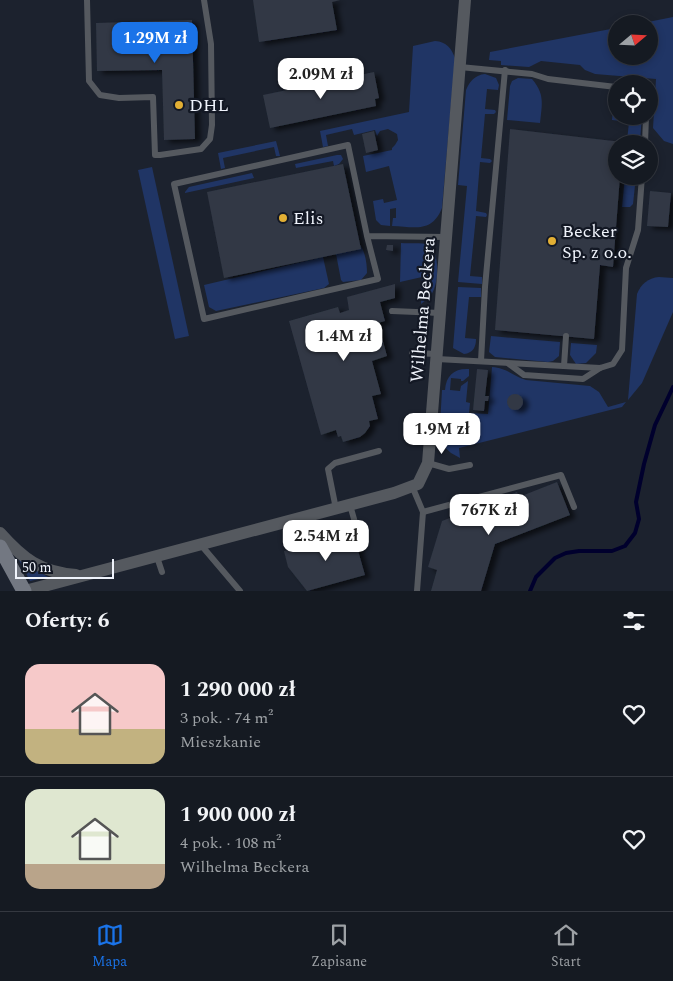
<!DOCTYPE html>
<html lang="pl">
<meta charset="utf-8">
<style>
body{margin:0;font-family:Spectral,serif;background:#22272f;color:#f1f3f6;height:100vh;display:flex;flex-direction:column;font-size:19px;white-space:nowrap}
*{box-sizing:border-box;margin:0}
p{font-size:16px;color:#9da1a5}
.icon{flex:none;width:28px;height:28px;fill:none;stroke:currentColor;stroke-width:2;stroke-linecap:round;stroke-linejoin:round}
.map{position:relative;height:591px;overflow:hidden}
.sheet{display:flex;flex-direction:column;background:#151a22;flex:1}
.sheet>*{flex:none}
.needle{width:32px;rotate:71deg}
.buttons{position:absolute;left:608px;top:15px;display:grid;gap:10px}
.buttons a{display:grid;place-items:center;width:50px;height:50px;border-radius:50%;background:#151a22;box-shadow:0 2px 8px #0003,0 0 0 1px #343840;font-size:25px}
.scale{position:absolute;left:15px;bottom:12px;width:99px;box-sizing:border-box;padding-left:5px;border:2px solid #eff3fb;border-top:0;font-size:14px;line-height:18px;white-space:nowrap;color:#eff3fb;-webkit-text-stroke:4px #131824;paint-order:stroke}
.price{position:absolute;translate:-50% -42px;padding:0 11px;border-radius:10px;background:#fff;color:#222;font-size:16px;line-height:32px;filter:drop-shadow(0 1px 2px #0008)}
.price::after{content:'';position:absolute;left:50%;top:30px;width:15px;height:11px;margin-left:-8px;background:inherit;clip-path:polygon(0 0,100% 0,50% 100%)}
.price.active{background:#1a73e8;color:#fff}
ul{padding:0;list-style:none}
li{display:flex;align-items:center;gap:15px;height:125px;padding:0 25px}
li+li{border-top:1px solid #343840}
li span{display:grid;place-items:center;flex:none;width:140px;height:100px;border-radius:15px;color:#555}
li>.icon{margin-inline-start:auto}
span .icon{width:60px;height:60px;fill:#fffc;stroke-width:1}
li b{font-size:21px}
h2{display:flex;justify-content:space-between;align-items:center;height:60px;padding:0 25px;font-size:21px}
.menu{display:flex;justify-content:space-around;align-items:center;height:70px;border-top:1px solid #343840;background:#151a22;font-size:14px;color:#9da1a5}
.menu a{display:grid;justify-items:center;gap:2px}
.menu .active{color:#1a73e8}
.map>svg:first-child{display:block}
</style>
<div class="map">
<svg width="673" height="591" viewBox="0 0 673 591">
<defs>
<filter id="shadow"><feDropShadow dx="5.5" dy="3" stdDeviation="2.5" flood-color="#0009"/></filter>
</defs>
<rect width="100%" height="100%" fill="#1c222e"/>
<g fill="#203565">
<path d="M673,17V144L664,141L653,128L656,79L595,74L585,70L580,65L541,61L529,67L501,65V61L489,60L490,52L616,28V56H649V24H638Z"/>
<path d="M435,41C447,42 451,48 455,58L442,208C432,233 415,227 392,226L393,218H396V208L390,209V226L381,225L376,220L373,201L383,199L384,203L397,200L389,166L366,172L363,156L392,150V148L395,145L398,140L397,134L388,129L380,131L377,136L375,130L354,135L352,129L326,135L328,146L323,147L320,131L409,112L413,46Z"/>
<path d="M485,74L496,78L499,85L498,90L487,89L485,109L495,110L496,112L494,114H485L481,158L490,159L492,161L490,163L480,162L476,211L486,213L487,215L486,217L476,216L470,276L482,277V284L458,282L467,186L458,185L466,90C470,81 475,75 485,74Z"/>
<path d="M518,78L532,79C545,94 542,104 540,123L507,120L510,86L512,81Z"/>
<path d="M616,103V116H642L640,141H627L629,122L612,120L613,107Z"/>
<path d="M276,141L280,156H276L274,147L223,158L225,168L221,169L218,153Z"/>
<path d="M337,155H341L343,159L339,164L334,166L333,161L296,168L295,164Z"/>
<path d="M152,167L189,336L175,339L138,170Z"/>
<path d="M252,173L254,178L185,193V192L189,187Z"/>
<path d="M625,176H636L633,204L630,207H622Z"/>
<path d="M356,241C365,247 367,263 367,273L361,280L343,282L341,280L336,254L357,250Z"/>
<path d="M401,243C409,244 422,242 428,245C441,252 439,287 430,296C428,299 424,301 421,304L422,277L400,282Z"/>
<path d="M323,257L329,284L324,288L216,311L209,307L204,285Z"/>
<path d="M659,277L673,278V312L642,383L628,400L637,294C641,284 648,278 659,277Z"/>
<path d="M458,287L481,288V297H469L465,338L476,339C476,347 473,353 464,354L453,348Z"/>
<path d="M491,336L560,342L559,356L553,361L548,362L495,357L489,352Z"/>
<path d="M571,343L597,345L596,353L586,363L576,364L570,355Z"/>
<path d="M492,367C507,368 513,376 526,380L590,386L599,392L608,407L626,402L622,407L459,448L460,458L451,453L439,442L442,390H445C446,375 455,368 469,369V376L463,381H461V379L451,378L450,390L460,391L461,386L468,381L466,402L470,403L469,413L488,414Z"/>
<path d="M19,560L48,577L30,581Z"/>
</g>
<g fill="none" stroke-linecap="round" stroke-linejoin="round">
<path stroke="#00002d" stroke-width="4" d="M530,591L536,577L555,558L566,553L579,551H612L625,546L635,533L639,519L636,502L644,464L655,425L673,387"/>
</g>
<g fill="#313845" filter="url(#shadow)">
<path d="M253,0H340L332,2L337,30L259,42Z"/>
<path d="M192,20L195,139L164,140L162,70L97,71L96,23Z"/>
<path d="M374,72L379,98L375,99L376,106L270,128L263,95Z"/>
<path d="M510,129L622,142V144H616V176H620L613,267L600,265L594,339L495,330Z"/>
<path d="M374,131L378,150L366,153L362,134Z"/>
<path d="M343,164L361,249L224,278L207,192Z"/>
<path d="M650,191L671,193L668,227L647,226Z"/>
<path d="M387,245H393V251L386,250Z"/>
<path d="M395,284V298L380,302L385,321L378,323L387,356L372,361L381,394L372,396L378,419L369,421L370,426L365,433L360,437L343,442L341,436L338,437L336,430L321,435L289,321L338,307L340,313L349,310L347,297Z"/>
<path d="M477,369L488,370L485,396H489L488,401H485L484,411L473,410Z"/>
<circle cx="515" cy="402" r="8"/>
<path d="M557,482L570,515L495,544L481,591H431L437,570L428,567L442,521L517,492L519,497Z"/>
<path d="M353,533L365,575L307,591L288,567L284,551Z"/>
</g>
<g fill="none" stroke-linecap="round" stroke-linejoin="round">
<g stroke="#55595f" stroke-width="6">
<path d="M87,0L89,81L100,95L119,98L153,97L155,155H160L201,149L210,139L212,125L211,44L204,0"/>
<path d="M460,67L532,74L548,79L616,87"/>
<path d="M645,144L646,116"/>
<path d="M367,236L378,279L204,319L174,184L348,145L367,236L446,237"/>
<path d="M392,311L440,313"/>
<path d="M412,353L437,354"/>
<path d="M437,359L600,368L613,364L622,350L626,268L638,230L642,176"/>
<path d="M481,361L485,287L505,70"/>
<path d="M509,364L524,375L583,379L600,368"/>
<path d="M564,366L566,336"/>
<path d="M428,463L449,469L470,465"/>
<path d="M412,486L423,512L417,591"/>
<path d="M350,505L360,540"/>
<path d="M336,509L328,469L335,463L379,451"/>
<path d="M423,512L561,475L574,507"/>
<path d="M201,545L240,591"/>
<path d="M157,557L162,572"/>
</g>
<g stroke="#55595f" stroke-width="12">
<path d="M0,533C23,559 40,572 76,575"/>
<path d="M25,591L394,493L418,484L428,463L465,0"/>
</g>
<path stroke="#737882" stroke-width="15" d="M0,547L24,591"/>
</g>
<g fill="#e2af34" stroke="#131824" stroke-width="2">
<circle cx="179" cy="105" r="5"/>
<circle cx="283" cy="218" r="5"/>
<circle cx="552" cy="241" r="5"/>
</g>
<g text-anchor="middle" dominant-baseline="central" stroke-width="4.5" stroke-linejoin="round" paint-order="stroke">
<g font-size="18" fill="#eff3fb" stroke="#131824" text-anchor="start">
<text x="189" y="105">DHL</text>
<text x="293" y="218">Elis</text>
<text x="562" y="231">Becker<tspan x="562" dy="21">Sp. z o.o.</tspan></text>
</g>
<g font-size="18" fill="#eff3fb" stroke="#131824">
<text transform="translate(423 310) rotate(-85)">Wilhelma Beckera</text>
</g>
</g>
</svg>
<div class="buttons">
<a><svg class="needle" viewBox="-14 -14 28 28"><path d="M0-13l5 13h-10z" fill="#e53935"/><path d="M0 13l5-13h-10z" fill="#9da1a5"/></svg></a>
<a><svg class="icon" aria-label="locate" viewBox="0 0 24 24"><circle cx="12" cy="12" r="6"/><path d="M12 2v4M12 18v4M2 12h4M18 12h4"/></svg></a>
<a><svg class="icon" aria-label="layers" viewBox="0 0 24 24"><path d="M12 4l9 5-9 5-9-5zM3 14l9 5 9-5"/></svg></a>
</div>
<div class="scale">50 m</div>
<b class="price active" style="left:155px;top:64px">1.29M zł</b>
<b class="price" style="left:321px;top:100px">2.09M zł</b>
<b class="price" style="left:344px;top:362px">1.4M zł</b>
<b class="price" style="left:442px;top:455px">1.9M zł</b>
<b class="price" style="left:489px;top:536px">767K zł</b>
<b class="price" style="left:326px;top:562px">2.54M zł</b>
</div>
<section class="sheet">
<h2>Oferty: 6<svg class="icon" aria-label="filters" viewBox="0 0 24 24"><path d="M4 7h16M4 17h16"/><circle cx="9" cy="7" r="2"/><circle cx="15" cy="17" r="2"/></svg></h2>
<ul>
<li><span style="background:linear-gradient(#f6c9c9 65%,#c2b280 0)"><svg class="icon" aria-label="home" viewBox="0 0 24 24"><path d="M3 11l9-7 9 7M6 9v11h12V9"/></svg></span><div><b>1 290 000 zł</b><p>3 pok. · 74 m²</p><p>Mieszkanie</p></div><svg class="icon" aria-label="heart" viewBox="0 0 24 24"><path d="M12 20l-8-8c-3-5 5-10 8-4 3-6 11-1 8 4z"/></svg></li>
<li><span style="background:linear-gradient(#dfe7d0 75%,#b9a48a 0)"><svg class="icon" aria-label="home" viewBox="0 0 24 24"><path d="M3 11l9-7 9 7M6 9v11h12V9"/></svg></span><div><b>1 900 000 zł</b><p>4 pok. · 108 m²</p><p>Wilhelma Beckera</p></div><svg class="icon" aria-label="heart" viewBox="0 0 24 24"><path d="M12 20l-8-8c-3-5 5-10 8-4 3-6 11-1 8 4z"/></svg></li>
</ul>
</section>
<nav class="menu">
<a class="active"><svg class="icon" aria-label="map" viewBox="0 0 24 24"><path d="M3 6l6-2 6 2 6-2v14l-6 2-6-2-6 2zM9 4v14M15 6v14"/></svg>Mapa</a>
<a><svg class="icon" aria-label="saved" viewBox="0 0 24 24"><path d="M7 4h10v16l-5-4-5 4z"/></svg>Zapisane</a>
<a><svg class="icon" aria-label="home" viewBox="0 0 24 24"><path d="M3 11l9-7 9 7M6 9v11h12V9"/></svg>Start</a>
</nav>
